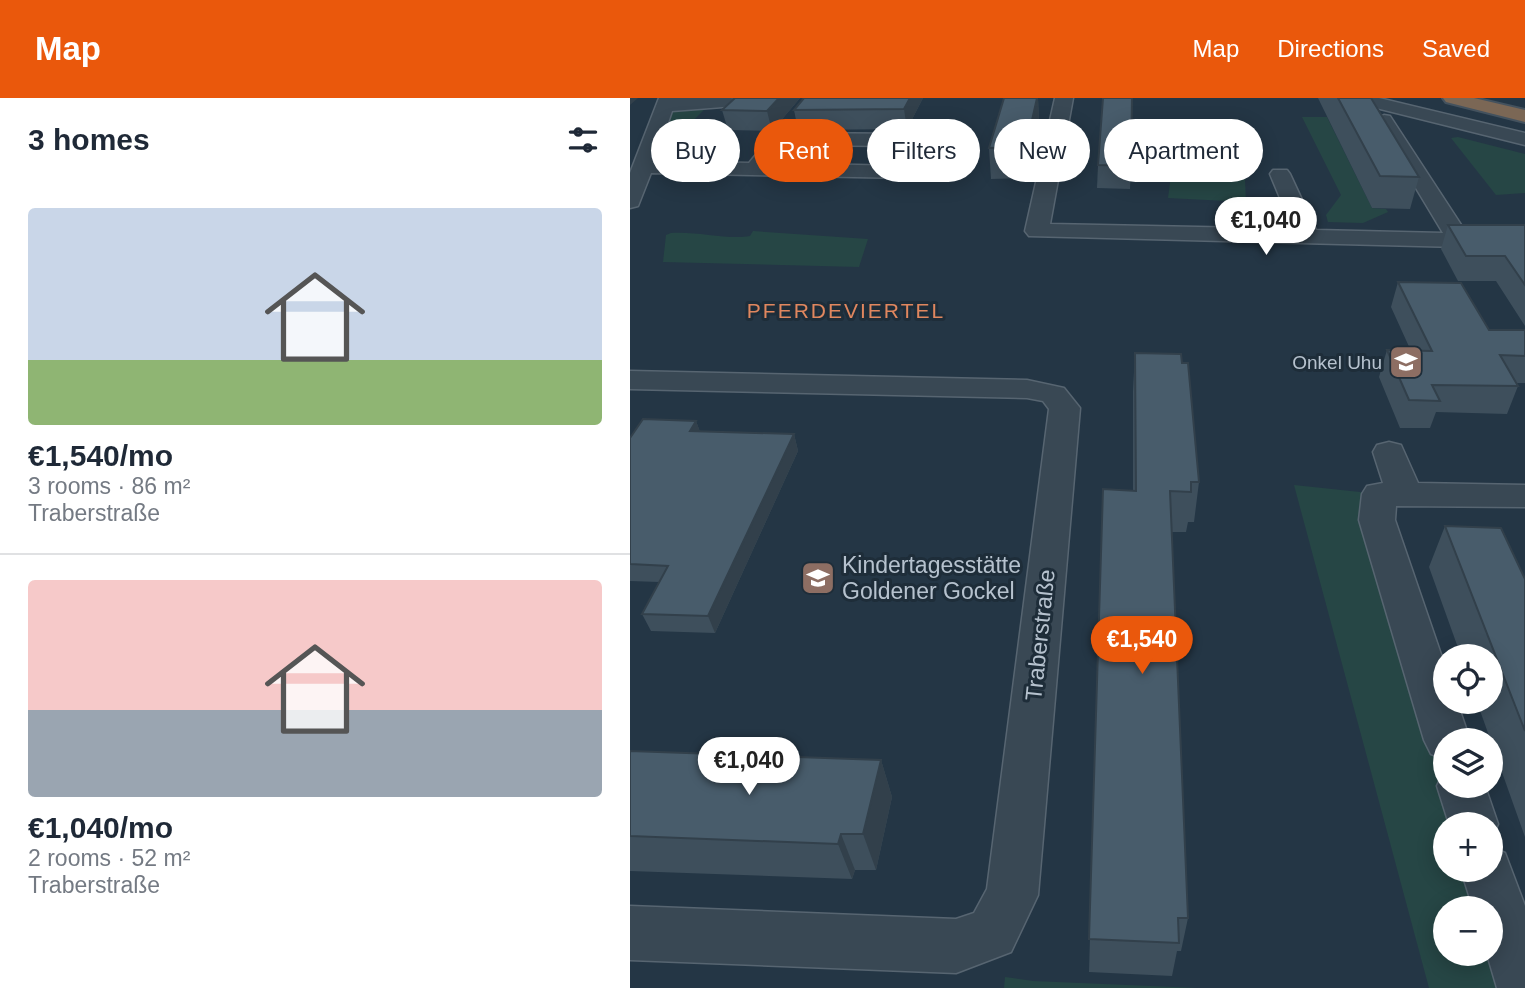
<!DOCTYPE html>
<meta charset="utf-8">
<style>
body{margin:0;font-family:Arial,sans-serif;background:#f2f2f3;color:#1f2937;height:100vh;display:flex;flex-direction:column;font-size:26px;white-space:nowrap}
*{box-sizing:border-box;margin:0}
p{font-size:23px;color:#747a83}
.icon{flex:none;width:38px;height:38px;fill:none;stroke:currentColor;stroke-width:2;stroke-linecap:round;stroke-linejoin:round}
.map{position:relative;flex:1;overflow:hidden}
.panel{display:flex;flex-direction:column;background:#fff;width:630px}
.panel>*{flex:none}
.hud{position:absolute;left:21px;top:21px;width:665px;height:63px;display:flex;gap:14px}
.fabs{position:absolute;left:803px;top:546px;display:grid;gap:14px}
.fabs a{display:grid;place-items:center;width:70px;height:70px;border-radius:50%;background:#fff;box-shadow:0 4px 18px #0003;font-size:35px}
.price{position:absolute;translate:-50% -60px;padding:0 16px;border-radius:24px;background:#fff;color:#222;font-size:23px;line-height:46px;filter:drop-shadow(0 2px 4px #0008)}
.price::after{content:'';position:absolute;left:50%;top:42px;width:21px;height:16px;margin-left:-10px;background:inherit;clip-path:polygon(0 0,100% 0,50% 100%)}
.price.selected{background:#ea580c;color:#fff}
ul{padding:0;list-style:none}
li{display:grid;align-content:center;gap:14px;height:371px;padding:0 28px}
li+li{border-top:2px solid #e0e1e3}
li span{display:grid;place-items:center;height:217px;border-radius:7px;color:#555}
li>.icon{margin-inline-start:auto}
span .icon{width:126px;height:126px;fill:#fffc;stroke-width:1}
li b{font-size:30px}
h2{display:flex;justify-content:space-between;align-items:center;height:84px;padding:0 28px;font-size:30px}
.pill{padding:0 24px;border-radius:32px;background:#fff;box-shadow:0 4px 18px #0003;font-size:24px;line-height:63px}
.pill.selected{background:#ea580c;color:#fff}
header{display:flex;align-items:center;gap:42px;box-sizing:border-box;height:98px;padding:0 35px;background:#ea580c;color:#fff}
header strong{font-size:33px}
nav{display:flex;gap:38px;margin-inline-start:auto;font-size:24px}
main{display:flex;flex:1;min-height:0}
.map>svg:first-child{display:block}
</style>
<header>
<strong>Map</strong>
<nav><a>Map</a><a>Directions</a><a>Saved</a></nav>
</header>
<main>
<section class="panel">
<h2>3 homes<svg class="icon" aria-label="filters" viewBox="0 0 24 24"><path d="M4 7h16M4 17h16"/><circle cx="9" cy="7" r="2"/><circle cx="15" cy="17" r="2"/></svg></h2>
<ul>
<li><span style="background:linear-gradient(#c9d6e8 70%,#8fb573 0)"><svg class="icon" aria-label="home" viewBox="0 0 24 24"><path d="M3 11l9-7 9 7M6 9v11h12V9"/></svg></span><div><b>€1,540/mo</b><p>3 rooms · 86 m²</p><p>Traberstraße</p></div></li>
<li><span style="background:linear-gradient(#f6c9c9 60%,#9aa5b1 0)"><svg class="icon" aria-label="home" viewBox="0 0 24 24"><path d="M3 11l9-7 9 7M6 9v11h12V9"/></svg></span><div><b>€1,040/mo</b><p>2 rooms · 52 m²</p><p>Traberstraße</p></div></li>
</ul>
</section>
<div class="map">
<svg width="895" height="890" viewBox="0 0 895 890">
<rect width="100%" height="100%" fill="#243645"/>
<g fill="#264645" fill-rule="evenodd">
<path d="M78,8L28,57L44,10Z"/>
<path d="M672,19H697L742,110L756,111L758,114L733,125L698,124L696,117L711,97Z"/>
<path d="M828,39L895,56V95L866,97L821,40Z"/>
<path d="M541,77L615,81L616,104L538,100Z"/>
<path d="M123,133L238,141L229,169L33,164L36,137L41,135C66,133 99,142 120,138Z"/>
<path d="M664,387L749,396L747,422L817,642L816,688H831L843,726H816V772H857L895,890H799ZM816,810H861V856H816Z"/>
<path d="M375,879L403,883L568,890H374Z"/>
</g>
<g fill="none" stroke-linecap="round" stroke-linejoin="round">
<g stroke="#576571" stroke-width="3">
<g id="minor">
<path d="M29,0H106L99,8L93,9L42,13L25,63L119,65L142,37L149,35L292,36L302,42L287,74L284,78L277,80L21,75L8,108L0,110V75ZM154,47L280,48L270,68L140,65Z"/>
<path d="M425,0H443L420,126L663,131L640,76L643,72H657L660,76L686,132L813,135L745,22L754,17L760,18L841,142L837,147L829,149L399,138L395,133Z"/>
<path d="M719,0H749L895,35V47L722,4Z"/>
<path d="M0,273L397,282L434,290L450,310L408,797L381,854L326,875L0,862V808L326,821L344,815L357,791L419,311L413,303L397,300L0,291Z"/>
<path d="M759,344L771,347L788,385L895,387V409L766,408L765,422L816,571V604H827L840,642H816V661L801,656L794,642L729,422L732,396L737,388L753,385L743,354L747,347Z"/>
<path d="M814,673L816,688H855L868,726L861,741V726H819L807,688Z"/>
<path d="M861,749L875,755L895,808V890H867L857,856H861V810H843L831,772H861Z"/>
</g>
</g>
<g stroke="#44525e" stroke-width="4">
<path id="highway" d="M813,0H844L895,12V24L816,4Z"/>
</g>
<use href="#minor" fill="#394854" fill-rule="evenodd"/>
<use href="#highway" fill="#7b6755" fill-rule="evenodd"/>
</g>
<g fill="#3e4f5c">
<path d="M101,0H170L142,33L98,32L92,12L102,2Z"/>
<path d="M174,0H293L277,31L168,32L164,12Z"/>
<path d="M374,0H408L409,24L397,80L361,81L359,50Z"/>
<path d="M688,0H741L789,79L780,111L742,110Z"/>
<path d="M468,67L501,68L500,91L467,90Z"/>
<path d="M818,127H895V228L866,183H828L811,151Z"/>
<path d="M768,184L859,232H895V285H886L888,288L877,316L806,314L800,330H770L749,279L757,252L781,253L761,209Z"/>
<path d="M505,255L569,384L564,424H558L556,434H541L558,820L551,853H547L542,878L459,874L473,391L503,393V293Z"/>
<path d="M66,323L70,334L164,336L168,353L85,535L21,533L12,516L29,484L0,483V340Z"/>
<path d="M815,428L895,481V739L847,604H861V558H831L799,469Z"/>
<path d="M0,653L251,662L262,699L246,772H225L222,781L0,773Z"/>
</g>
<g fill="#32404b">
<path d="M0,0H8L0,7Z"/>
<path d="M149,0H170L142,33L137,13Z"/>
<path d="M280,0H293L277,31L274,11Z"/>
<path d="M407,0H408L409,24L397,80L396,49Z"/>
<path d="M66,323L72,339L60,333Z"/>
<path d="M164,336L168,353L85,535L78,518Z"/>
<path d="M251,662L262,699L246,772L233,736Z"/>
<path d="M211,736L225,772L222,781L208,746Z"/>
</g>
<g fill="#485c6b" stroke="#32404b" stroke-width="2">
<path d="M105,0H149L137,13L92,12Z"/>
<path d="M174,0H280L274,11L164,12Z"/>
<path d="M374,0H407L396,49L359,50Z"/>
<path d="M473,0H502L501,68L468,67Z"/>
<path d="M708,0H741L789,79L750,78Z"/>
<path d="M818,127H895V187L875,158H836Z"/>
<path d="M768,184L831,185L859,232H895V258L870,257L888,288L802,287L810,303L779,302L757,252L802,253Z"/>
<path d="M505,255L551,256L552,265H558L569,384H561V394L540,393L558,820H548L549,845L459,841L473,391L506,393Z"/>
<path d="M13,321L66,323L60,333L164,336L78,518L12,516L38,468L0,466V340Z"/>
<path d="M815,428L871,430L895,481V633Z"/>
<path d="M0,653L251,662L233,736H211L208,746L0,738Z"/>
</g>
<defs>
<g id="school-square" transform="scale(1.75)"><rect x="-9" y="-9" width="18" height="18" rx="4" fill="#8d6e63" stroke="#1e2d39"/><path d="M0-5L7-2L0 1L-7-2ZM-4 1L0 2.5L4 1V4Q0 6-4 4Z" fill="#fff"/></g>
</defs>
<g fill-rule="evenodd">
<use href="#school-square" x="776" y="264"/>
<use href="#school-square" x="188" y="480"/>
</g>
<g text-anchor="middle" dominant-baseline="central" stroke-width="6" stroke-linejoin="round" paint-order="stroke">
<g font-size="19" fill="#b6c2ce" stroke="#1e2d39" text-anchor="end">
<text x="752" y="264">Onkel Uhu</text>
</g>
<g font-size="21" letter-spacing="2" fill="#e0875f" stroke="#1e2d39">
<text x="216" y="212">PFERDEVIERTEL</text>
</g>
<g font-size="23" fill="#b6c2ce" stroke="#1e2d39" text-anchor="start">
<text x="212" y="467">Kindertagesstätte<tspan x="212" dy="26">Goldener Gockel</tspan></text>
</g>
<g font-size="23" fill="#b6c2ce" stroke="#1e2d39">
<text transform="translate(410 537) rotate(-84)">Traberstraße</text>
</g>
</g>
</svg>
<div class="fabs">
<a><svg class="icon" aria-label="locate" viewBox="0 0 24 24"><circle cx="12" cy="12" r="6"/><path d="M12 2v4M12 18v4M2 12h4M18 12h4"/></svg></a>
<a><svg class="icon" aria-label="layers" viewBox="0 0 24 24"><path d="M12 4l9 5-9 5-9-5zM3 14l9 5 9-5"/></svg></a>
<a>+</a>
<a>−</a>
</div>
<b class="price" style="left:636px;top:159px">€1,040</b>
<b class="price selected" style="left:512px;top:578px">€1,540</b>
<b class="price" style="left:119px;top:699px">€1,040</b>
<div class="hud">
<a class="pill">Buy</a>
<a class="pill selected">Rent</a>
<a class="pill">Filters</a>
<a class="pill">New</a>
<a class="pill">Apartment</a>
</div>
</div>
</main>
